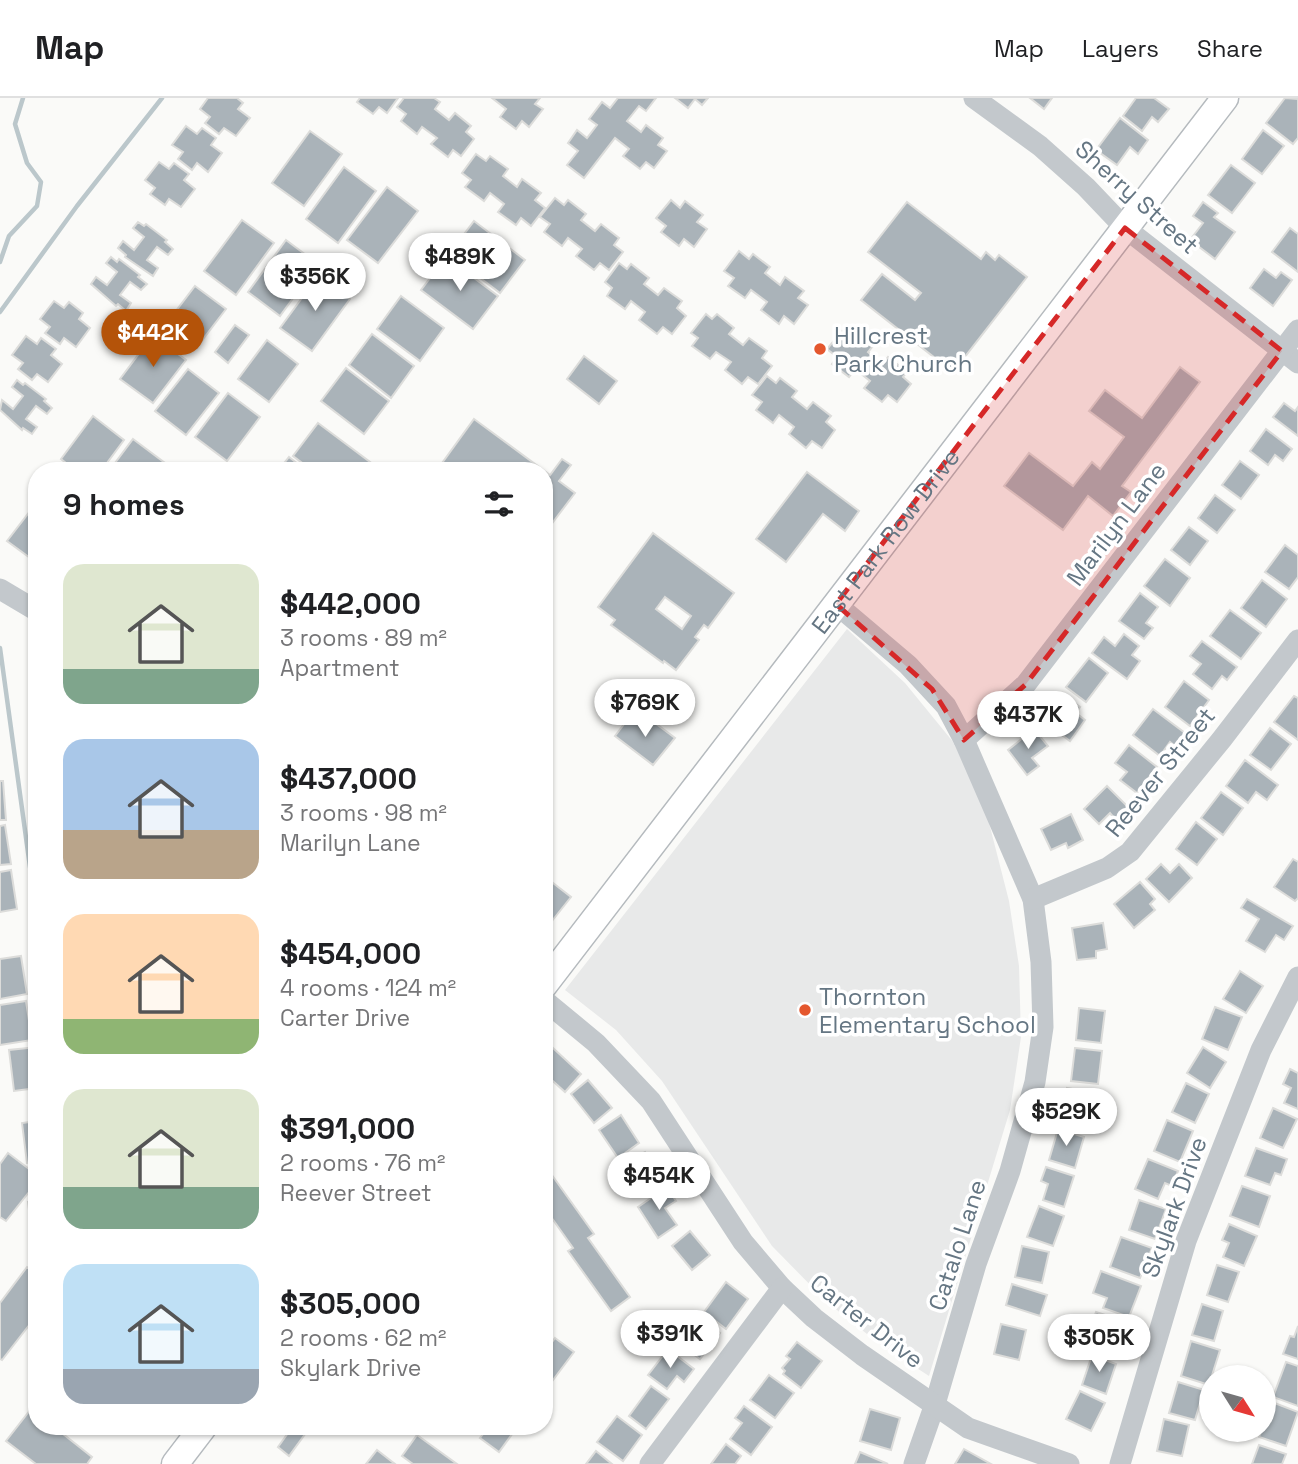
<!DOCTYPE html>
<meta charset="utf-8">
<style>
body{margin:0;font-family:"Space Grotesk",sans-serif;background:#f6f6f6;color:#202124;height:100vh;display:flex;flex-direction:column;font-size:26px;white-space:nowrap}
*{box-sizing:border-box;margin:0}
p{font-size:23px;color:#757577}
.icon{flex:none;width:38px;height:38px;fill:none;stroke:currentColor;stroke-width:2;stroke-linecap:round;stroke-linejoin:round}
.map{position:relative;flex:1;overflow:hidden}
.panel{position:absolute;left:28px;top:364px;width:525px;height:973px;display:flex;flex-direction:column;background:#fff;border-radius:28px;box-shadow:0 2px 5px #0004}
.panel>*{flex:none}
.needle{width:46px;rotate:127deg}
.controls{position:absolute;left:1199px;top:1267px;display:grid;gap:14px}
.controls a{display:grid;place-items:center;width:77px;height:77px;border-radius:50%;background:#fff;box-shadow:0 2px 5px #0004;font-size:35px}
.price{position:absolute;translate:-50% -60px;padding:0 16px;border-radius:24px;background:#fff;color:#222;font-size:23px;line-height:46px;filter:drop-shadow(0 2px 4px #0008)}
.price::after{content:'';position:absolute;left:50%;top:42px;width:21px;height:16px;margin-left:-10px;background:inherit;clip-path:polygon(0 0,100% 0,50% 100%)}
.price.current{background:#b45309;color:#fff}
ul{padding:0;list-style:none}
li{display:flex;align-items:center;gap:21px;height:175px;padding:0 35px}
li span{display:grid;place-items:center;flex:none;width:196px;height:140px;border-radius:21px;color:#555}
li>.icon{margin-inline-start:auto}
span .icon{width:84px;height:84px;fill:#fffc;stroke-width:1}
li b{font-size:30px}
h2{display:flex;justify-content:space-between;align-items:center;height:84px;padding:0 35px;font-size:30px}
header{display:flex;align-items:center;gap:42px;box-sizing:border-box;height:98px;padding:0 35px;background:#fff;border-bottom:2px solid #e0e0e0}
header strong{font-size:33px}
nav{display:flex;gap:38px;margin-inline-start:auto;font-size:24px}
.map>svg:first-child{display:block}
</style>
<header>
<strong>Map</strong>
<nav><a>Map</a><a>Layers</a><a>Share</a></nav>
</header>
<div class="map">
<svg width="1298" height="1366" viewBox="0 0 1298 1366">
<rect width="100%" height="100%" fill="#fafaf8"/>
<path fill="#e8e9e9" d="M847,531L905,585L954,645L986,713L1009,803L1019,868L1021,939L1010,1012L929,1278L877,1244L827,1204L772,1148L662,983L616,932L565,892Z"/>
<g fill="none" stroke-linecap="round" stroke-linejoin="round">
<g stroke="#bbc7cb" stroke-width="4.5">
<path d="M0,164L9,138L37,108L41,84L27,65L15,26L23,0"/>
<path d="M0,214L77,108L162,0"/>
<path d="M0,550L37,820"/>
</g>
</g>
<g fill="#aab3b9" stroke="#dcdcda" stroke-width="2" fill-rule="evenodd">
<path d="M208,0H237L243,5L238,11L250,20L236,38L224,30L219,36L205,25L210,19L200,11Z"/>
<path d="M360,0H398L387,15L379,9L373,16L357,4Z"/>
<path d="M404,0H434L440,4L435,11L449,22L455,15L471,28L466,34L474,41L461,58L453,52L448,59L431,46L437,40L422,29L417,36L401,23L406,16L397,9Z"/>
<path d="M492,0H540L535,6L543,11L529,29L522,23L516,31L500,19L506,11Z"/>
<path d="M618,0H656L646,13L639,8L627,23L641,34L646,27L663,40L658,47L667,53L654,70L646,64L640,71L623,58L629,51L615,40L584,80L567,67L578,53L568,45L577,32L587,40L597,27L589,21L602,4L610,10Z"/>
<path d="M675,0H708L702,7L695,1L688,10Z"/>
<path d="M1030,0H1052L1044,11Z"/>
<path d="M1136,0H1154L1169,11L1158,24L1152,19L1142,33L1123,18Z"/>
<path d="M1285,0L1298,1V40L1293,46L1266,25Z"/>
<path d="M1120,20L1148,42L1138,56L1130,49L1117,67L1096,52Z"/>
<path d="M186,28L197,36L202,30L216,40L211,47L222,55L208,74L197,65L192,72L178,61L183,54L172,47Z"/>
<path d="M1263,32L1284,48L1262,76L1242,61Z"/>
<path d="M310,33L342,56L304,108L272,85Z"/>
<path d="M476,56L486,63L490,58L508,71L503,78L517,89L522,81L541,95L535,102L545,110L531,128L521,120L516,127L498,114L504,106L490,95L484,103L465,89L471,82L462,75Z"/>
<path d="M159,64L169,71L174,65L189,76L184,82L195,91L181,109L169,101L165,107L150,96L155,90L145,82Z"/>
<path d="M1231,67L1255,85L1232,115L1208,97Z"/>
<path d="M344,69L376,93L338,145L306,121Z"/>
<path d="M387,89L418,113L378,165L347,142Z"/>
<path d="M555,100L564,107L568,102L586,116L581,122L595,133L601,126L619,140L614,147L623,154L609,172L600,165L594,172L576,158L582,151L568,140L562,148L544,134L550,126L540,119Z"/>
<path d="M671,102L680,110L685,103L703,117L697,124L707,131L694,149L684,141L679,148L661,134L666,128L656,120Z"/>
<path d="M907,104L981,161L986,154L995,162L999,157L1027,179L953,274L861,202L882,176L915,202L921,195L868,154Z"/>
<path d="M1203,104L1218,115L1214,119L1235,134L1215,161L1190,142L1203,125L1193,118Z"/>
<path d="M242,122L274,145L236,197L204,173Z"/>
<path d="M474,123L525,162L500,195L449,156Z"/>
<path d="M138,124L144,128L146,126L167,142L165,144L173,151L168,157L157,149L147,162L158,170L153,178L125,159L126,157L118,150L123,143L134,152L144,139L133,130Z"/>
<path d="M1290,130L1298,136V174L1272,154Z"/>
<path d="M286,142L318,166L280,218L248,194Z"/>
<path d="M739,153L749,161L753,156L770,169L765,175L780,187L785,179L804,193L798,200L808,207L794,226L784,218L779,226L761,212L767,204L751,192L745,200L728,188L734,180L724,173Z"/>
<path d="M111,159L117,164L119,161L140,177L138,179L147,186L141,192L130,184L120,197L131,205L126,213L118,206L116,208L91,186L96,179L107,187L117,174L106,165Z"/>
<path d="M446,159L498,198L473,231L421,192Z"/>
<path d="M619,165L627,171L631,166L649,180L644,186L658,197L664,190L682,203L677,210L686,218L672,236L663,229L657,236L639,222L645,214L631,203L625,211L607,198L612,190L605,184Z"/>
<path d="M1264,171L1276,180L1281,174L1292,182L1273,208L1250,190Z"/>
<path d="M318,178L350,201L312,253L280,230Z"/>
<path d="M195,188L226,211L197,249L166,226Z"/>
<path d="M401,198L444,230L420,263L377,231Z"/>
<path d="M54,203L64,210L69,204L83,215L79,221L90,230L76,249L64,240L60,246L45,235L50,229L40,221Z"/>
<path d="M706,216L712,221L717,216L734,230L729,236L743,247L749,240L767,253L762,260L772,268L758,286L748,279L742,286L725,272L731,264L716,254L710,261L692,248L698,240L691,235Z"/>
<path d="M235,227L249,237L228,265L215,254Z"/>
<path d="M842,233L851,241L856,234L873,248L868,254L883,266L888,259L907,274L903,279L911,286L897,304L888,297L882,304L864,290L870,283L855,271L849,279L832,266L837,259L827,251Z"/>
<path d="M372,236L414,268L391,300L349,267Z"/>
<path d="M153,237L186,262L153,305L120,281Z"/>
<path d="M26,238L37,246L41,240L56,251L51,257L62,266L48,284L37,276L32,282L18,271L23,265L12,257Z"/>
<path d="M267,242L298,266L269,304L238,281Z"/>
<path d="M584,258L617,283L599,306L567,281Z"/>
<path d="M1180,269L1200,284L1122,388L1131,394L1113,418L1088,398L1063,432L1004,388L1029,355L1073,388L1092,364L1100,371L1124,339L1089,313L1105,292L1142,320Z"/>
<path d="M346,270L389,303L364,336L321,303Z"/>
<path d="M188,271L219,295L186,337L155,313Z"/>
<path d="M767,278L776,285L780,280L797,293L792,299L807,311L813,304L831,318L826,324L835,332L822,350L812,343L806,350L789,336L794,329L779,317L773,325L756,312L762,304L752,297Z"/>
<path d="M17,282L23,287L25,285L46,301L44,303L52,310L47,316L36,308L26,321L37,329L32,336L23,330L22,332L0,312L2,302L13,311L23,298L12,289Z"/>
<path d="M228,295L260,319L227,363L195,339Z"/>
<path d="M1284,305L1295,313L1298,309V338L1273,319Z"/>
<path d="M93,318L124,342L101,373H76L61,361Z"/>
<path d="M474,321L550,377L562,361L571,367L559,383L575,395L544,436V373L437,372Z"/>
<path d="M318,325L370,364L363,373H313L293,358Z"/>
<path d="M1266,331L1292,351L1283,363L1275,357L1268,367L1250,353Z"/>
<path d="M133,341L165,365L159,373H109Z"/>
<path d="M289,359L307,373H278Z"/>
<path d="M1240,363L1259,377L1241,401L1222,387Z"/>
<path d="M807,374L859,413L845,433L823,416L786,464L756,441Z"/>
<path d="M1215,397L1235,412L1217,435L1198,420Z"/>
<path d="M37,404V465L7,443Z"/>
<path d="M1189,429L1208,443L1190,467L1171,452Z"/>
<path d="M653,435L734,495L708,530L704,527L695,539L699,542L676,572L664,563L663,565L611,527L615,522L598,509ZM665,499L691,518L682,531L656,511Z"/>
<path d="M1285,447L1298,457V479L1289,491L1265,474Z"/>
<path d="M1165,461L1190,480L1170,508L1144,488Z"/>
<path d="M1262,482L1287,501L1266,529L1241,510Z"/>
<path d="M1140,495L1158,509L1146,525L1153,530L1144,541L1119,523Z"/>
<path d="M1230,512L1261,535L1241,561L1210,538Z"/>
<path d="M1124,536L1139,548L1132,557L1140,563L1127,581L1092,555L1104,539L1115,548Z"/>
<path d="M1202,543L1237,569L1227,582L1222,578L1212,591L1193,576L1201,566L1190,558Z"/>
<path d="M1089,560L1108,575L1086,604L1066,589Z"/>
<path d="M1184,583L1209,602L1190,628L1165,609Z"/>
<path d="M1063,596L1080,609L1076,615L1085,622L1070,643L1043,623Z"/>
<path d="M1294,598L1298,600V642L1274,624Z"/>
<path d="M1153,611L1185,635L1175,648L1170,644L1160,658L1133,637Z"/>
<path d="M631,617L646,629L651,622L675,640L653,667L615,638Z"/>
<path d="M1270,630L1291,646L1271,672L1250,657Z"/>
<path d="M1034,631L1048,648L1032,660L1039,668L1027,677L1008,652Z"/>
<path d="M1129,647L1157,669L1137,695L1120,682L1127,674L1115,665Z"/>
<path d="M1245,662L1278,687L1267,702L1256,694L1248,705L1226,688Z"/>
<path d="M0,683H3L6,722H0Z"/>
<path d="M1107,688L1128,709L1115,721L1110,715L1099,726L1084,711Z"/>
<path d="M1221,694L1243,710L1223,737L1201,720Z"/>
<path d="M1071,716L1083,742L1068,750L1066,745L1051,752L1041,731Z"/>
<path d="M1196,724L1217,741L1197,767L1176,751Z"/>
<path d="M5,727L11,766L0,767V728Z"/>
<path d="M1293,761L1298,764V800L1295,803L1274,789Z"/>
<path d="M1161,766L1170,775L1179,766L1192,780L1169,804L1146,781Z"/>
<path d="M11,772L17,811L0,814V774Z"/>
<path d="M544,778L571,799L544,833Z"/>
<path d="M1140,784L1155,801L1150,806L1155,812L1134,830L1114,806Z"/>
<path d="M1247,801L1293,828L1284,842L1276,837L1265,854L1246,843L1259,821L1241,810Z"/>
<path d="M1103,825L1107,851L1096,853V860L1077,862L1072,830Z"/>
<path d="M21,858L27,896L0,901V861Z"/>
<path d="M1240,873L1263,888L1246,915L1223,901Z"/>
<path d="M26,903L32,942L0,947V907Z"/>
<path d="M1215,909L1242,919L1228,952L1202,941Z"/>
<path d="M1079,910L1105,913L1101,945L1076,942Z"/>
<path d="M37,949V990L14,993L9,952Z"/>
<path d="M1203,949L1226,964L1210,990L1187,975Z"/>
<path d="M553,950L581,976L565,994L544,975V960Z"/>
<path d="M1075,950L1102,953L1098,986L1071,983Z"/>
<path d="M1290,971L1298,975V1011L1284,1005L1291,990L1283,986Z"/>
<path d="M588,982L612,1010L594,1025L571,996Z"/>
<path d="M1186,985L1209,996L1195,1025L1172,1014Z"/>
<path d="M1067,990L1090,994L1083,1027L1061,1022Z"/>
<path d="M1273,1010L1297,1021L1283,1050L1260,1040Z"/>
<path d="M621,1017L639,1045L618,1060L599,1032Z"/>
<path d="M1167,1022L1193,1033L1180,1064L1154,1053Z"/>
<path d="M37,1023V1064L27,1065L22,1025Z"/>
<path d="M1058,1031L1084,1039L1075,1070L1049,1062Z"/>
<path d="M1256,1050L1287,1061L1281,1077L1275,1075L1270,1087L1245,1078Z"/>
<path d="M645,1054L661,1083L640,1095L623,1066Z"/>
<path d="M8,1055L37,1077V1084L6,1123L0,1119V1066Z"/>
<path d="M1148,1061L1178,1073L1172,1088L1165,1085L1158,1101L1135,1091Z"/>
<path d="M544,1066L594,1136L588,1140L630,1199L611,1213L568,1153L573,1150L544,1109Z"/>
<path d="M1046,1069L1074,1078L1064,1109L1043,1102L1048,1086L1041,1083Z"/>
<path d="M1242,1088L1270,1098L1259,1129L1230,1118Z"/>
<path d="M667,1089L676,1103L665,1110L677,1127L658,1140L638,1109Z"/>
<path d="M1139,1102L1166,1111L1155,1141L1129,1132Z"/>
<path d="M37,1103V1144L33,1145L28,1104Z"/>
<path d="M1039,1108L1064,1118L1053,1148L1027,1139Z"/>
<path d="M1229,1126L1257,1138L1244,1168L1223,1159L1229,1145L1222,1142Z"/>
<path d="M690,1133L710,1157L692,1172L672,1148Z"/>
<path d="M1121,1139L1152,1150L1140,1180L1110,1169Z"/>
<path d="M1022,1148L1049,1154L1042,1185L1015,1179Z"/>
<path d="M1217,1167L1239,1174L1228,1204L1207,1197Z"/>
<path d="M27,1169L37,1176V1217L2,1262L0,1261V1205Z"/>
<path d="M1101,1173L1141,1188L1129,1219L1103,1210L1107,1200L1093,1195Z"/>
<path d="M726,1184L748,1201L726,1231L704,1214Z"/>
<path d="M1012,1186L1047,1197L1040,1218L1006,1207Z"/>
<path d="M1202,1206L1223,1213L1214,1243L1192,1237Z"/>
<path d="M1096,1214L1129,1225L1117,1260L1084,1249Z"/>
<path d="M701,1221L720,1235L700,1261L681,1247Z"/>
<path d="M1001,1226L1026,1232L1019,1262L994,1256Z"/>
<path d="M1298,1228V1261L1283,1256L1290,1238L1294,1239Z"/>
<path d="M555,1240L574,1254L544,1294V1255Z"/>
<path d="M1191,1243L1220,1252L1209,1287L1181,1278Z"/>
<path d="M797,1244L822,1263L801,1290L783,1276L785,1273L782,1270L790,1261L786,1258Z"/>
<path d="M668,1251L694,1271L684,1284L677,1278L667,1291L648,1277Z"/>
<path d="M1092,1257L1116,1266L1106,1296L1082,1287Z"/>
<path d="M1286,1264L1298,1268V1308L1273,1299Z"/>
<path d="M769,1277L794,1295L775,1320L750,1302Z"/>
<path d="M1178,1284L1204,1292L1195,1322L1169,1315Z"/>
<path d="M651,1288L669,1301L646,1331L629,1318Z"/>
<path d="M1080,1293L1105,1305L1091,1333L1066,1321Z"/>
<path d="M1272,1304L1298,1314L1286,1348L1259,1339Z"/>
<path d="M744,1308L772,1329L751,1357L730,1341L742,1325L735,1320Z"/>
<path d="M31,1311L37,1316V1328H53L92,1359L87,1366H36L6,1343Z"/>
<path d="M870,1311L900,1320L891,1352L860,1343Z"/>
<path d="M617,1318L642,1337L623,1363L597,1344Z"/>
<path d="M1164,1321L1189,1327L1182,1358L1157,1353Z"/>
<path d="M293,1328H311L289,1358L278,1349Z"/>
<path d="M489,1328H518L499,1354L480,1340Z"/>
<path d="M417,1337L457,1366H413L402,1358Z"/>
<path d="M726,1346L741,1358L735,1366H711Z"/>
<path d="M1259,1347L1286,1356L1282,1366H1252Z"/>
<path d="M964,1351L991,1366H955Z"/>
<path d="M377,1352L395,1366H366Z"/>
<path d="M596,1353L612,1366H586Z"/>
<path d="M860,1354L888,1366H855Z"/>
</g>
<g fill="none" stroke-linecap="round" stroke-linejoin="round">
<g stroke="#b5babe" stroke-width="29">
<g id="major">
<path id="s1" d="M544,887L1225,0"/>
<path d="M175,1366L204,1328"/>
</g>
</g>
<g stroke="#c3c8cc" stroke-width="21">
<path d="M974,0L1040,48L1086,89L1125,130L1298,265"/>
<path d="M0,491L37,513"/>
<path d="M836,506L908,567L946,608L964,642L1033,801L1041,864L1043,929L1035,984L1010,1073L976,1166L935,1306L914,1366"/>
<path d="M964,642L1026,586L1298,232"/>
<path d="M1033,801L1107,770L1130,754L1222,641L1298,542"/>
<path d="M544,902L596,945L651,1003L743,1144L782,1190L814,1220L862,1257L968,1330L1069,1366"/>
<path d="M650,1366L782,1190"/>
<path d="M1120,1366L1186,1143L1261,952L1298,879"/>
</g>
<use href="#major" stroke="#fff" stroke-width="26"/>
</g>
<path fill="#d62828" fill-opacity="0.2" stroke="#d62828" stroke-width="5" stroke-dasharray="14 9" stroke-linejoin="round" d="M1125,130L1282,253L1026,586L964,642L932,591L836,506Z"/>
<g fill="#e4572e" stroke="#fff" stroke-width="2.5">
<circle cx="820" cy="251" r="7"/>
<circle cx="805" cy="912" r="7"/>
</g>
<g text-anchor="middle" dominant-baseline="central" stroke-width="7" stroke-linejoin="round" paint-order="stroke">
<g font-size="24" fill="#657683" stroke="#fff">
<text transform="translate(1137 99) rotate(42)">Sherry Street</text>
<text transform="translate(1116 426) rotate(-53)">Marilyn Lane</text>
<text stroke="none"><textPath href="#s1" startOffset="560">East Park Row Drive</textPath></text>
<text transform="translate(1160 674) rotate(-51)">Reever Street</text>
<text transform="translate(1174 1109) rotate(-70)">Skylark Drive</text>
<text transform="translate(957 1147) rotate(-72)">Catalo Lane</text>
<text transform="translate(867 1223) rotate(38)">Carter Drive</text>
</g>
<g font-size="24" fill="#657683" stroke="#fff" text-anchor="start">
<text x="834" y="237">Hillcrest<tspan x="834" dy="28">Park Church</tspan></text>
<text x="819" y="898">Thornton<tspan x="819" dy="28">Elementary School</tspan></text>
</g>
</g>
</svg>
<div class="controls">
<a><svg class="needle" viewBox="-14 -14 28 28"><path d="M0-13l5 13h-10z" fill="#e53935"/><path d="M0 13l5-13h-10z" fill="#757577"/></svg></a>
</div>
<b class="price" style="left:460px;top:195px">$489K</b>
<b class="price" style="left:315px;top:215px">$356K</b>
<b class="price current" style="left:153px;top:271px">$442K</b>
<b class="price" style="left:645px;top:641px">$769K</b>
<b class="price" style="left:1028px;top:653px">$437K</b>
<b class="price" style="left:1066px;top:1050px">$529K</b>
<b class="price" style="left:659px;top:1114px">$454K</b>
<b class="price" style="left:670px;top:1272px">$391K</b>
<b class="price" style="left:1099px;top:1276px">$305K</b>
<section class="panel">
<h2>9 homes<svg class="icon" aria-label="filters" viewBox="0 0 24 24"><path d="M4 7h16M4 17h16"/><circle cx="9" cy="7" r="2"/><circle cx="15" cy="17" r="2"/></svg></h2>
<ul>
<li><span style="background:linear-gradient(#dfe7d0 75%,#7fa58c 0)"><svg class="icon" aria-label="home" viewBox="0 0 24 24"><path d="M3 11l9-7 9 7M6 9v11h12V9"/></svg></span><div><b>$442,000</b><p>3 rooms · 89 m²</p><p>Apartment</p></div></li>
<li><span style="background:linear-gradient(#a9c7e8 65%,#b9a48a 0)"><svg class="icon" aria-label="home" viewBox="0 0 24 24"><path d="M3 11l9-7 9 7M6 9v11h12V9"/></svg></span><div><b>$437,000</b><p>3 rooms · 98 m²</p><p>Marilyn Lane</p></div></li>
<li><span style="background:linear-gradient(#ffd9b3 75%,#8fb573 0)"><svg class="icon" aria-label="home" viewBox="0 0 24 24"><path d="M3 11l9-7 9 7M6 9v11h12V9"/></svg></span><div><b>$454,000</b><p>4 rooms · 124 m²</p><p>Carter Drive</p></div></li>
<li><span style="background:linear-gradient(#dfe7d0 70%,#7fa58c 0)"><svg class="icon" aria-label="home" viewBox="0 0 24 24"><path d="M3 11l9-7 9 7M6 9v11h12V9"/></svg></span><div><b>$391,000</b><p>2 rooms · 76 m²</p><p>Reever Street</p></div></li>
<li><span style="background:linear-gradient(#bfe0f5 75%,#9aa5b1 0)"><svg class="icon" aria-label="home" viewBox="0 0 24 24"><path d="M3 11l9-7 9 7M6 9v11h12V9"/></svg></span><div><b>$305,000</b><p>2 rooms · 62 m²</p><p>Skylark Drive</p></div></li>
</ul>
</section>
</div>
